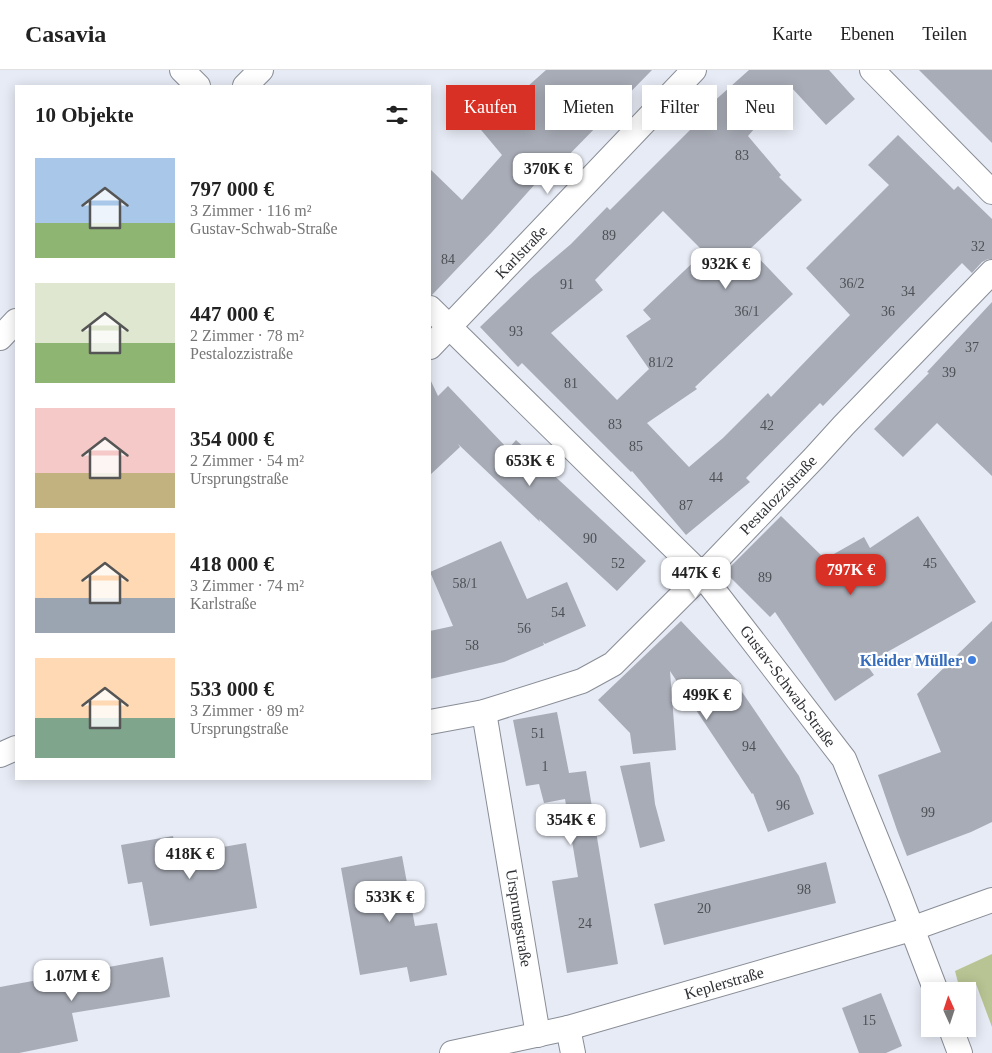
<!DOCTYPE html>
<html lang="de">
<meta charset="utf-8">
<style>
body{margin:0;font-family:"Times New Roman",serif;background:#f6f6f6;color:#222;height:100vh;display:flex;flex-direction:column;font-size:19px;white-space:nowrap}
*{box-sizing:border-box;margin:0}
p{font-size:16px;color:#767676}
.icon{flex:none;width:28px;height:28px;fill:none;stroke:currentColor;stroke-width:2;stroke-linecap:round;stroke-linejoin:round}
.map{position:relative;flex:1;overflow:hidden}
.sheet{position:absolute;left:15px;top:15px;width:416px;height:695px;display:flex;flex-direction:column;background:#fff;border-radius:0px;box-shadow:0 2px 12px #0003}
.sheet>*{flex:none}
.guide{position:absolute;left:446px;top:15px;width:470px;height:45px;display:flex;gap:10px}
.needle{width:32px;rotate:357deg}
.fabs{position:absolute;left:921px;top:912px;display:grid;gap:10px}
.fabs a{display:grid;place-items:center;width:55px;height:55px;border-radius:0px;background:#fff;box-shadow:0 2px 12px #0003;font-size:25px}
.price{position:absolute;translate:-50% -42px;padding:0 11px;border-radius:10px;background:#fff;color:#222;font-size:16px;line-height:32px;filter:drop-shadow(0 1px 2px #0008)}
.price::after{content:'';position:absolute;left:50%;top:30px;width:15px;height:11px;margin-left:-8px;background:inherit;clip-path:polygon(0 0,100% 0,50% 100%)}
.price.current{background:#d93025;color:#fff}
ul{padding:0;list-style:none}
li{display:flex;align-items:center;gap:15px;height:125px;padding:0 20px}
li span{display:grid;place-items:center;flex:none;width:140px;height:100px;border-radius:0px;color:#555}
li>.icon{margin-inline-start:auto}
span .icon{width:60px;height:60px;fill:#fffc;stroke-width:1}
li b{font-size:21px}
h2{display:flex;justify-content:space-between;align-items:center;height:60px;padding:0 20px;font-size:21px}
.tag{padding:0 18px;border-radius:0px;background:#fff;box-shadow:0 2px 12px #0003;font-size:18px;line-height:45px}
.tag.current{background:#d93025;color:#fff}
header{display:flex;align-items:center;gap:30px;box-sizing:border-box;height:70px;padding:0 25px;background:#fff;border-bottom:1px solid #e0e0e0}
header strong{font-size:24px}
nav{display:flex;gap:28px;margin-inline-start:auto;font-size:18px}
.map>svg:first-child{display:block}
</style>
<header>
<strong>Casavia</strong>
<nav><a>Karte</a><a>Ebenen</a><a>Teilen</a></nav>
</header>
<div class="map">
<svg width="992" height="983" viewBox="0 0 992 983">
<rect width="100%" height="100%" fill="#e7ebf5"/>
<path fill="#b8c493" d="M992,884V957L976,914L960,920L955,901Z"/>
<g fill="#a8acb6" fill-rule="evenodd">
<path d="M546,0H652L556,98L553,94L492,162L432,225H430V99L462,130L502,85L466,42L485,25L499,42Z"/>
<path d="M749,0H829L855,29L826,55L791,17L748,66L781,105L779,107L802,130L750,179L793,224L695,317L697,319L647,353L689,397L723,368L768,323L771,327L850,245L806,198L889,115L868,95L898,65L954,120L958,116L992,149V189H988L982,192L972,203L962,193L823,336L820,333L746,408L750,412L686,465L632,401L631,402L522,293L518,297L480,257L531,208L571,174L607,137L610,140L696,54L693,50ZM663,141L704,182L643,240L651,249L626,266L649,299L617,330L551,263L603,220L595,210Z"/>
<path d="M919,0H992V73Z"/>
<path d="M992,232V406L937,353L903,387L874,359L929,303L927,302Z"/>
<path d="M430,309L438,326L448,316L508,379L516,370L646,491L617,521L539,449L540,452L458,374L460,377L430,405Z"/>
<path d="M781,446L825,489L864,467L870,478L918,446L976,532L866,594L874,605L835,631L775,542L770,547L725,502Z"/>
<path d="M501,471L527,529L567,512L586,556L545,574L543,572L544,575L504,592L430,609V561L453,556L430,502Z"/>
<path d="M681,551L741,614L738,616L799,706L814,744L768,762L753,723L752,724L670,601L676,680L633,684L630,663L598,630Z"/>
<path d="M992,551V752L971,762L907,786L897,760L878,705L941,682L917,624Z"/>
<path d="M557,642L569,703L586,701L618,894L567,903L552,811L578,807L565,729L544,733L539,714L526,716L513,650Z"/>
<path d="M650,692L655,734L665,771L640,778L620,696Z"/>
<path d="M173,766L177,785L246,773L257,838L150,856L142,812L128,814L121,775Z"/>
<path d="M402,786L415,856L437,853L447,905L410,912L407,897L360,905L341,798Z"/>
<path d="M826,792L836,833L664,875L654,834Z"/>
<path d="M163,887L170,927L72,943L78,971L19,983H0V917Z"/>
<path d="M881,923L902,976L886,983H859L842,938Z"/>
</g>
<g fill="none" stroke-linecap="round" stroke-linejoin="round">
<g stroke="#898d96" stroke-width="26">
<g id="minor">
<path d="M182,0L198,16"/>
<path d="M872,0L992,122"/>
<path d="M245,16L261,0"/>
<path d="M430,238L702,505L844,689L898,822L936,921"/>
<path d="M0,268L16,251"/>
<path d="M430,277L694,0"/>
<path d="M484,642L538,965"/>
<path d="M430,652L484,642L582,611L613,594L702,505L814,388L844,355L992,202"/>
<path d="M0,685L16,678"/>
<path d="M568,958L573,983"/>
<path d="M951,959L960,983"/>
<path d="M452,983L568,958L911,859L992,830"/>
</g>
</g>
<use href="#minor" stroke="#fff" stroke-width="24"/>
</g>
<circle fill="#3f7fe0" stroke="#fff" stroke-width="2" cx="972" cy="590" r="5"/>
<g text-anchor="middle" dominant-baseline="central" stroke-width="4.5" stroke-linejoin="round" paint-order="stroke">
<g font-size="14" fill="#4d5055">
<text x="742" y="85">83</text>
<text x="609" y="165">89</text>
<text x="978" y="176">32</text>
<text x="448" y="189">84</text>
<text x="852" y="213">36/2</text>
<text x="567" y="214">91</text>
<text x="908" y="221">34</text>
<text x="747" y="241">36/1</text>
<text x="888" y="241">36</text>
<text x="516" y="261">93</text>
<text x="972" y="277">37</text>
<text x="661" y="292">81/2</text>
<text x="949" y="302">39</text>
<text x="571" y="313">81</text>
<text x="615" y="354">83</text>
<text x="767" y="355">42</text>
<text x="636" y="376">85</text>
<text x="716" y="407">44</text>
<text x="686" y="435">87</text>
<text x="590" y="468">90</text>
<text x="618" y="493">52</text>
<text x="930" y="493">45</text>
<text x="765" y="507">89</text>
<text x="465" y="513">58/1</text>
<text x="558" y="542">54</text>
<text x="524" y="558">56</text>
<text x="472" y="575">58</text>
<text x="538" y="663">51</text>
<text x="749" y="676">94</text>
<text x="545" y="696">1</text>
<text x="783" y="735">96</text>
<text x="928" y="742">99</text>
<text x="804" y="819">98</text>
<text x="704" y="838">20</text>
<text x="585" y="853">24</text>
<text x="869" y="950">15</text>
</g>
<g font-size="16" fill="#2f3135" stroke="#fff">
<text transform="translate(521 182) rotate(-46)">Karlstraße</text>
<text transform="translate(778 425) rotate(-46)">Pestalozzistraße</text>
<text transform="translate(788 616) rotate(53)">Gustav-Schwab-Straße</text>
<text transform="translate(519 848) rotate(81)">Ursprungstraße</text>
<text transform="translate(724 913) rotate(-16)">Keplerstraße</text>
</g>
<g font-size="16" font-weight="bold" fill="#366cbe" stroke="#fff" text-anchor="end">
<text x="962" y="590">Kleider Müller</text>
</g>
</g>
</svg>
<div class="fabs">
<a><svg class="needle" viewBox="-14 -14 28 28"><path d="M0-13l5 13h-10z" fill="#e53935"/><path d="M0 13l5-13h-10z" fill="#767676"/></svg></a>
</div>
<b class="price" style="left:548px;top:125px">370K €</b>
<b class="price" style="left:726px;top:220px">932K €</b>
<b class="price" style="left:530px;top:417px">653K €</b>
<b class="price current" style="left:851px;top:526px">797K €</b>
<b class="price" style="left:696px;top:529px">447K €</b>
<b class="price" style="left:707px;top:651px">499K €</b>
<b class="price" style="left:571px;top:776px">354K €</b>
<b class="price" style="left:190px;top:810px">418K €</b>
<b class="price" style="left:390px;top:853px">533K €</b>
<b class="price" style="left:72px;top:932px">1.07M €</b>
<div class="guide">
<a class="tag current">Kaufen</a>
<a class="tag">Mieten</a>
<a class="tag">Filter</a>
<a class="tag">Neu</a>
</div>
<section class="sheet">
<h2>10 Objekte<svg class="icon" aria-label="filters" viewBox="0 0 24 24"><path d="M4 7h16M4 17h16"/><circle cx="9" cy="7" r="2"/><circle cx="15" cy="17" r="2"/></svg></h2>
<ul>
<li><span style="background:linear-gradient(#a9c7e8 65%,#8fb573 0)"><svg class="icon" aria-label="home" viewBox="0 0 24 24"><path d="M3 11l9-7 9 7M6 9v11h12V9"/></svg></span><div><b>797 000 €</b><p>3 Zimmer · 116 m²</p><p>Gustav-Schwab-Straße</p></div></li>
<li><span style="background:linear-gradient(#dfe7d0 60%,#8fb573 0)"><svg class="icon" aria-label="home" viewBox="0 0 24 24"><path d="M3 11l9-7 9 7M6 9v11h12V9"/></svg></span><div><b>447 000 €</b><p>2 Zimmer · 78 m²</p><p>Pestalozzistraße</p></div></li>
<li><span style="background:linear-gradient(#f6c9c9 65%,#c2b280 0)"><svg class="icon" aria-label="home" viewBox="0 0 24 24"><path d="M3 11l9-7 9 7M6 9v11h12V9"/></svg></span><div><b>354 000 €</b><p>2 Zimmer · 54 m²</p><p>Ursprungstraße</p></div></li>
<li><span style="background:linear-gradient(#ffd9b3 65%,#9aa5b1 0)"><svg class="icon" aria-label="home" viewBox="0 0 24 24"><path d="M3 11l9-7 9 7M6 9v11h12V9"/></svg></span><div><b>418 000 €</b><p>3 Zimmer · 74 m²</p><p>Karlstraße</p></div></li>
<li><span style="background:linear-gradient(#ffd9b3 60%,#7fa58c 0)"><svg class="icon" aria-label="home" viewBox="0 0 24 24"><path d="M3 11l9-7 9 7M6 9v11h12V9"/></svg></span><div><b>533 000 €</b><p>3 Zimmer · 89 m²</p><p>Ursprungstraße</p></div></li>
</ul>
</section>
</div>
